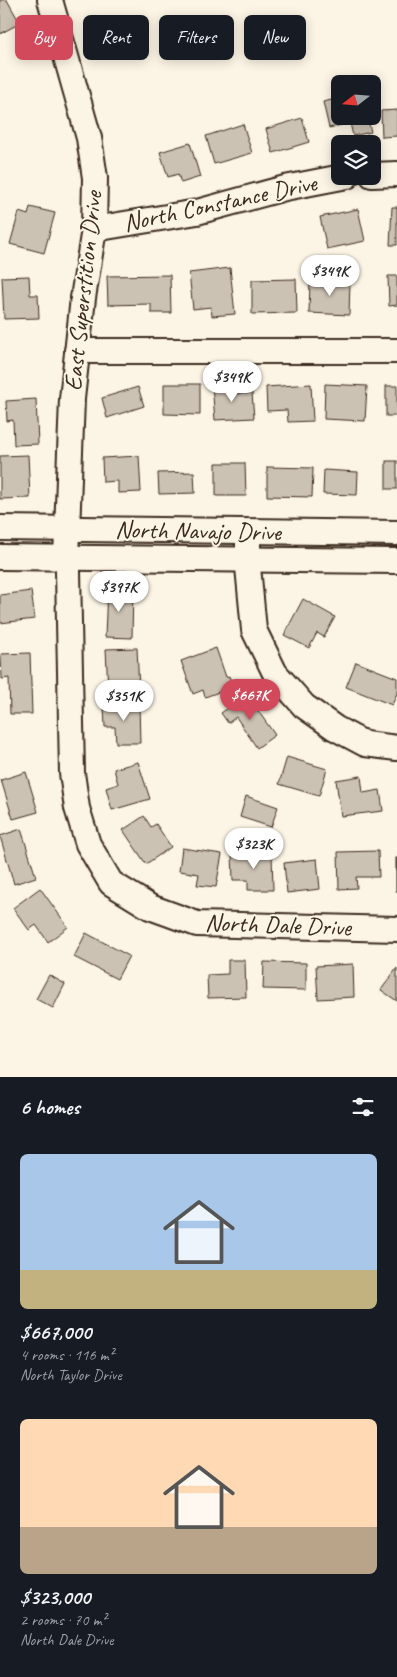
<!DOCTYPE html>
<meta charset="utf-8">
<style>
body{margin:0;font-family:Caveat,sans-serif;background:#20242c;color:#f1f3f6;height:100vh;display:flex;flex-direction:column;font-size:19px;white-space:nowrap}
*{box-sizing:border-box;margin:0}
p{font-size:16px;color:#9ea1a6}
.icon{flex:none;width:28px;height:28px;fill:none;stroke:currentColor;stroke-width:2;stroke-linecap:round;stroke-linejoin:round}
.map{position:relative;height:1077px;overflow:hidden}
.drawer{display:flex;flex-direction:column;background:#171b24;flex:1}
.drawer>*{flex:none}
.hud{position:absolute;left:15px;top:15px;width:368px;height:45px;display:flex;gap:10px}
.needle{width:32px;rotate:253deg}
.buttons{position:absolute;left:331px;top:75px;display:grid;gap:10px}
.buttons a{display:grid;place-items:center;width:50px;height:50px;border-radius:8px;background:#171b24;box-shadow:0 2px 12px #0003;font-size:25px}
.price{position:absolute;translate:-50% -42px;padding:0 11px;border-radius:18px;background:#fff;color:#222;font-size:16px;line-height:32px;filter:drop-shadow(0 1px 2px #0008)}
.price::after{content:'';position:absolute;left:50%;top:30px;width:15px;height:11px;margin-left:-8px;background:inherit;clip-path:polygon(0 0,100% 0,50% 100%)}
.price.active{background:#d1495b;color:#fff}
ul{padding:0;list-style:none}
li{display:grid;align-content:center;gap:10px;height:265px;padding:0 20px}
li span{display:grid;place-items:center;height:155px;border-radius:8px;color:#555}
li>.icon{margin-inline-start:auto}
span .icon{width:90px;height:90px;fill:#fffc;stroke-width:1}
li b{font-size:21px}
h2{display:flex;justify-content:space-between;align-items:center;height:60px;padding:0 20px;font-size:21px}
.chip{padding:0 18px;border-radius:8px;background:#171b24;box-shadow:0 2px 12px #0003;font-size:18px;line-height:45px}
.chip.active{background:#d1495b;color:#fff}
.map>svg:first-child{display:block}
</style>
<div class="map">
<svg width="397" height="1077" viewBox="0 0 397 1077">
<rect width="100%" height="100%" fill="#fcf5e5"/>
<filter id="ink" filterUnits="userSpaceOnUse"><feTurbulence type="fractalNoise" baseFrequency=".02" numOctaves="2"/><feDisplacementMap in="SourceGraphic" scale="10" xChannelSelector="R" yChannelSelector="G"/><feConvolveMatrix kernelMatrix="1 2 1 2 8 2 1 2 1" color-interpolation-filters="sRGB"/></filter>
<g filter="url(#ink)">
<g fill="#ccc2b3" stroke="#3b2a1e">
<path d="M0,0H7L20,23L0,34Z"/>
<path d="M340,98V116H367L371,132L353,136L350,123L329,128L323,102Z"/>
<path d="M397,110V136L382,137L381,111Z"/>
<path d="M302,118L309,142L273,153L266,129Z"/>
<path d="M243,124L252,153L214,164L206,136Z"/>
<path d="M190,143L200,177L181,183L178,174L168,177L160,152Z"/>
<path d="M30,207L55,213L44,253L10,244L19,212L28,215Z"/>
<path d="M392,207H397V245H390Z"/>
<path d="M358,209L365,241L327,249L320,217Z"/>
<path d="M230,268L235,314L212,316L211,307L193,309L189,273Z"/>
<path d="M170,275L171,313H151V304L108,305L107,276Z"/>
<path d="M29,276L30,295H38L39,318L4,319L2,277Z"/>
<path d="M388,276H397V305L389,306Z"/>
<path d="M296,279L297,313L252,314V280Z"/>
<path d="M310,280L350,281L349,315L309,313Z"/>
<path d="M232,383L233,394L252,393L254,418L215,420L212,385Z"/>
<path d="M164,384H200V415L164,414Z"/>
<path d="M311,384L313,421L288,422L287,410L267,411L266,387Z"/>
<path d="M325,384L367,386L365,421L324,419Z"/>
<rect x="386" y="386" width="11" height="30"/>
<path d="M138,387L144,406L107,418L102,398Z"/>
<path d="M36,399L38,444L14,445L13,420L7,421L6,401Z"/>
<path d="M28,455L30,498L0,499V456Z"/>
<path d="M139,456L141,492L118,493V481L103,482L102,458Z"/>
<rect x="386" y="461" width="11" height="28"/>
<path d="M216,463H245L246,496H216Z"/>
<path d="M267,467L313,468L312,497L267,496Z"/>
<path d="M324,470L358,472L357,495L323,494Z"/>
<path d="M194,472L195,493L159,494L158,473Z"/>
<path d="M107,588L133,589L132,638L105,637Z"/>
<path d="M31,591L35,619L0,623V595Z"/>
<path d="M303,599L335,617L324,637L317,633L309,648L284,635Z"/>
<path d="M137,648L139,689L108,690L106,649Z"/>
<path d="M216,648L226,677L229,676L233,687L205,697L203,690L193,694L181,661Z"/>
<path d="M30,653L32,714H10L9,678L2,679L1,654Z"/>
<path d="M356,662L397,678V693L392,705L346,687Z"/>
<path d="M247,695L275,735L257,748L236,717L228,723L221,713Z"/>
<path d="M139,704L140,743H116L115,727H105L104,706Z"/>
<path d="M287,757L327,769L319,796L279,784Z"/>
<path d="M138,762L150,799L112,810L106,788L118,784L114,769Z"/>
<path d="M26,772L38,812L13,819L1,780Z"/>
<path d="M361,776L363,793L380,790L383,811L341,816L336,780Z"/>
<path d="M246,796L278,807L271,827L240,817Z"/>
<path d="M144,816L151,827L156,824L171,847L146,864L123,830Z"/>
<path d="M21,829L36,877L14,884L0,836Z"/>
<path d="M182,848L222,854L216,887L197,885L199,874L179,871Z"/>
<path d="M378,851L379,877H356L357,888L339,889L338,852Z"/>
<path d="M272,853L273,890H248V880H233L232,854Z"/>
<rect x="396" y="858" width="1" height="33"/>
<path d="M317,859L320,889L287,893L284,863Z"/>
<path d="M40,888L68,927L48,942L36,925L29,930L13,908Z"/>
<path d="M86,933L129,956L117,979L74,957Z"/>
<path d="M228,960H245L246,997L208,998L207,975L228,974Z"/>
<path d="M264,962L306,963V990L263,989Z"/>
<path d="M353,964L354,997L318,999L316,966Z"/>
<path d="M397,968V1001L381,990Z"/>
<path d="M49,975L65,984L53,1008L36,999Z"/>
</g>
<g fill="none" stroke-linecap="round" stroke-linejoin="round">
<g stroke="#3b2a1e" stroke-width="28">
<g id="minor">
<path d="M50,0L89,138L95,178L94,229L83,298L72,399L66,558L68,571L72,773L77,808L88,844L111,883L150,907L197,924L397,929"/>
<path d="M372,175L397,174"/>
<path d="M94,229L197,212L285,188L347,176"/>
<path d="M77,351H397"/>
<path d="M0,528L397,533"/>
<path d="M248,543V567L254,630L275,673L304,706L335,728L365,744L397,748"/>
<path d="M0,557L397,561"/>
</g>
</g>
<use href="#minor" stroke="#fcf5e5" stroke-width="24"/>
</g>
</g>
<g text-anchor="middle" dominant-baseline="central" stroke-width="4" stroke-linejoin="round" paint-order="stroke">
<g font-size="25" fill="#3b2a1e" stroke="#fcf5e5">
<text transform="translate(220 203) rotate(-12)">North Constance Drive</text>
<text transform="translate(83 291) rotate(-84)">East Superstition Drive</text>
<text transform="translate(198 531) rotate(1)">North Navajo Drive</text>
<text transform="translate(278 925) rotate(2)">North Dale Drive</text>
</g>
</g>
</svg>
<div class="buttons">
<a><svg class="needle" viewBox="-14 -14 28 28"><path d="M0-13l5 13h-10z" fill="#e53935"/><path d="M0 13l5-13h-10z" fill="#9ea1a6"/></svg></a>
<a><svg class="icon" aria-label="layers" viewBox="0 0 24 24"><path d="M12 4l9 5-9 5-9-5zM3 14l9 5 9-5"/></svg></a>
</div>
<b class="price" style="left:330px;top:297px">$349K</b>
<b class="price" style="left:232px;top:403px">$349K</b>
<b class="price" style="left:119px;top:613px">$397K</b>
<b class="price active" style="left:250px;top:721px">$667K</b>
<b class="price" style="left:124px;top:722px">$351K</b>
<b class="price" style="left:254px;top:870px">$323K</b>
<div class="hud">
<a class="chip active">Buy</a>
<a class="chip">Rent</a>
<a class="chip">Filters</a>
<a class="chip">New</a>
</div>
</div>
<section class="drawer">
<h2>6 homes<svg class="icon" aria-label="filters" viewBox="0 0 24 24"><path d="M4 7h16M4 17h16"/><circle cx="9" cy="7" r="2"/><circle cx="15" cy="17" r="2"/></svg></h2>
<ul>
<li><span style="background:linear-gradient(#a9c7e8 75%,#c2b280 0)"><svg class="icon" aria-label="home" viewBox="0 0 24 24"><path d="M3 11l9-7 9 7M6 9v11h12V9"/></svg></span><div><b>$667,000</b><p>4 rooms · 116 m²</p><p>North Taylor Drive</p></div></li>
<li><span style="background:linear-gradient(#ffd9b3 70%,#b9a48a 0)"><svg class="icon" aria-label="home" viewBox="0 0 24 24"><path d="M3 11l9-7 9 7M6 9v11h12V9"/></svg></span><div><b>$323,000</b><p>2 rooms · 70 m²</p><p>North Dale Drive</p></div></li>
</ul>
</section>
